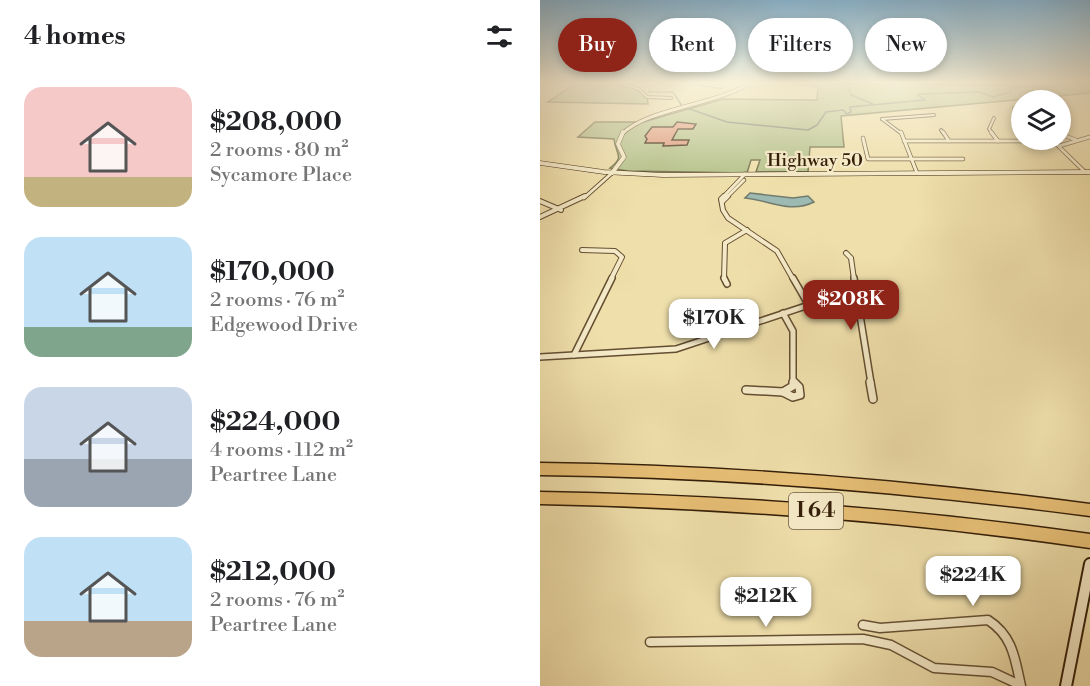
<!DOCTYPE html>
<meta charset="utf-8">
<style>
body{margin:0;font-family:"Libre Bodoni",serif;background:#f6f6f6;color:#202124;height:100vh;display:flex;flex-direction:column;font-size:22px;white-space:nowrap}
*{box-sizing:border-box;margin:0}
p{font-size:20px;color:#757577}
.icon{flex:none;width:33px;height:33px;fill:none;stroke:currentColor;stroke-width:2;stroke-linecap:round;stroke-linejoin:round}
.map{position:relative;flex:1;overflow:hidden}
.side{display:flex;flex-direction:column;background:#fff;width:540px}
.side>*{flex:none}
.top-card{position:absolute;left:18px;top:18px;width:441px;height:54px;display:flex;gap:12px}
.controls{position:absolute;left:471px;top:90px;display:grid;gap:12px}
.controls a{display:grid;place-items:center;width:60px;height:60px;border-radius:50%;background:#fff;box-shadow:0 3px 9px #0003;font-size:30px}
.price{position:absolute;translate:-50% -51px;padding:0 14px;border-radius:12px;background:#fff;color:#222;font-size:20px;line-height:39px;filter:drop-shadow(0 2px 3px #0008)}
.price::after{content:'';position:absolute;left:50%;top:36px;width:18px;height:14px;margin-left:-9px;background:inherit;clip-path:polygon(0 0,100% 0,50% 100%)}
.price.current{background:#8f2418;color:#fff}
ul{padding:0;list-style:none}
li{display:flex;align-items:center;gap:18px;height:150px;padding:0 24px}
li span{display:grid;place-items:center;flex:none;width:168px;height:120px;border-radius:18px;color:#555}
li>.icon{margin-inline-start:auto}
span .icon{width:72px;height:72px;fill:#fffc;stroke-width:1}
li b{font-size:26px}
h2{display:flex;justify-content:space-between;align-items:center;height:72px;padding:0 24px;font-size:26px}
.tag{padding:0 21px;border-radius:27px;background:#fff;box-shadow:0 3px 9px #0003;font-size:21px;line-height:54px}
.tag.current{background:#8f2418;color:#fff}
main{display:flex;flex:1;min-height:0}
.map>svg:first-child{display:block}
</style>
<main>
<section class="side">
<h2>4 homes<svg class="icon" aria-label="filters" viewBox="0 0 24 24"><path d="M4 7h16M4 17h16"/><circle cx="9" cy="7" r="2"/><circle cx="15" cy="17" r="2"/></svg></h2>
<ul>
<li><span style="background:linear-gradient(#f6c9c9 75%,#c2b280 0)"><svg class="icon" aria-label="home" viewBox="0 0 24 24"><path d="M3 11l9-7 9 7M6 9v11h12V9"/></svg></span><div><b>$208,000</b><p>2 rooms · 80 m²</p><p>Sycamore Place</p></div></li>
<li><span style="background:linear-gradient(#bfe0f5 75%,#7fa58c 0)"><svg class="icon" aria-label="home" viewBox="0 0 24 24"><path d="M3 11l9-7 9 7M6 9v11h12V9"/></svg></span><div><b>$170,000</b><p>2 rooms · 76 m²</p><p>Edgewood Drive</p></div></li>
<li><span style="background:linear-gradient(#c9d6e8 60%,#9aa5b1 0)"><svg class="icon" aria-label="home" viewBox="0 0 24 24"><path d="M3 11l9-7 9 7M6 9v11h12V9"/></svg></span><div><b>$224,000</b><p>4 rooms · 112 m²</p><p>Peartree Lane</p></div></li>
<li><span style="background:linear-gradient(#bfe0f5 70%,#b9a48a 0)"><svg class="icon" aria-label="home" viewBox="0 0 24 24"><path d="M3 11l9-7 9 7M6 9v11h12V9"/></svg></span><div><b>$212,000</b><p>2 rooms · 76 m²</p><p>Peartree Lane</p></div></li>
</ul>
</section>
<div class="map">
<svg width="550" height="686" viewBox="0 0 550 686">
<rect width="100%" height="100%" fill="#efdfab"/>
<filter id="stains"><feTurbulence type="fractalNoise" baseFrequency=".00333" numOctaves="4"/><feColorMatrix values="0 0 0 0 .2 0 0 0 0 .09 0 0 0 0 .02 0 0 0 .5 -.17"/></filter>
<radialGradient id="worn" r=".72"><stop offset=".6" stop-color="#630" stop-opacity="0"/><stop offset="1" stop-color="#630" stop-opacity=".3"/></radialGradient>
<g fill="#b5c28c" stroke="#74704a" stroke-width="1.5">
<path d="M31,83C59,83 85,78 107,97L108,104L8,102L34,84Z"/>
<path d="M249,83L459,85L550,83V93L301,116L304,147H270L268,172H216L220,160H211L207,173L87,171L70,168C86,156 75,154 74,139L38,137L55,122H103L183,99L277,100L278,87Z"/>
</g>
<path fill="#9cbab2" stroke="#727c6e" stroke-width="1.5" d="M210,193L253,198L268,196L274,202C250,214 229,200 205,198Z"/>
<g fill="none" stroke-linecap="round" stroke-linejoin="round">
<g stroke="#727c6e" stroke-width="1.5">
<path d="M307,83L311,95L333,104"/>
<path d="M533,83L540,85L545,83"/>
<path d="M110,89L109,92H133L142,106"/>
<path d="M147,108L187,122L268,130L277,125L286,112L303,110L307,114L311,112L310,107L385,100L378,95L381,94L439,92L453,97L470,92L471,88L524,83"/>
</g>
</g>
<path fill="#e09a7f" stroke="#341e08" stroke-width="1.5" d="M137,122L156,124L153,129H138L132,140H149L147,145L123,146L124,143H105L107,139L105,136L112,127H133Z"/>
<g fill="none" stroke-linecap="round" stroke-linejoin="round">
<g stroke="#634e31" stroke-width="4">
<g id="minor-far5">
<path d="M78,83L99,89L107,97L131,98"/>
<path d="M154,83L181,87"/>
<path d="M474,108L482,118"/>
<path d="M342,119L362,134"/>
<path d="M342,119L394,115"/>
<path d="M401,130L404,134"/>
<path d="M453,134L449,129L454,118"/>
</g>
</g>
<g stroke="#634e31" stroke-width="4.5">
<g id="minor-far4">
<path d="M361,132L377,173"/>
<path d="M403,132L409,141"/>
<path d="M451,132L458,141"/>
<path d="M520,134L536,140"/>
<path d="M323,138L328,159H423"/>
<path d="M512,140L545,172"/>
<path d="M364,141H513"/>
<path d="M519,146L550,137"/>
<path d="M44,198L72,173"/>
<path d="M182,198L205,174"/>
<path d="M186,198L204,180"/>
</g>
</g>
<g stroke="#634e31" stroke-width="6">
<g id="minor-far3">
<path d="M184,196L181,199L183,210L188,218L237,251L253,279"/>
<path d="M0,201L21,210"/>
<path d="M182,202L188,196"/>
<path d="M0,217L45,196"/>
<path d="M42,250L75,251L82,257L71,279"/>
<path d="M306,253L311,258L314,279"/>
<path d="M184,279L185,243L207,230"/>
</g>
</g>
<g stroke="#634e31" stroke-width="8">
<g id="minor-far2">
<path d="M184,278L187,284"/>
<path d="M253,278L268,304"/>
<path d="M314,278L331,383"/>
<path d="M243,313L253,331V383"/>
<path d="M34,355L72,278"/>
<path d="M0,357L136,349L293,297L343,295"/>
</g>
</g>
<g stroke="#634e31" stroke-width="10">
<g id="minor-far1">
<path d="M330,382L333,399"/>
<path d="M206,390L243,392L253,386V382"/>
<path d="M243,392L253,397L260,395L259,387L254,382"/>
</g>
</g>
<g stroke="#634e31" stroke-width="11">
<g id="minor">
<path d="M323,625L340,628L448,620C473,636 475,659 481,686"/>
<path d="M110,642L323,639L351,645L394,668L452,672L480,685"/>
</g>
</g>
<g stroke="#634e31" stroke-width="4.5">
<path id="tertiary-far1" d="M82,134C108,108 173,106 210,83"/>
</g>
<g stroke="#634e31" stroke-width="5">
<path id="tertiary" d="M72,173L84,157L78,144L83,132"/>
</g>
<g stroke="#341e08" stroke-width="5">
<path id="secondary-far1" d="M0,163L64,172L123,175L550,172"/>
</g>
<g stroke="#341e08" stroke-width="14">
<path id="secondary" d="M526,686L550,564"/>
</g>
<g stroke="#341e08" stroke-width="3">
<g id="motorway">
<path d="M0,463C185,465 367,480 550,504V516C366,492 185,477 0,475Z"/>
<path d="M0,492C185,495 367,508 550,534V548C366,521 186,508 0,504Z"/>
</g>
</g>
<use href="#minor-far5" stroke="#f5eac8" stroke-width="2"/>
<use href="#minor-far4" stroke="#f5eac8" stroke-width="3"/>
<use href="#minor-far3" stroke="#f5eac8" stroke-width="4"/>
<use href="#minor-far2" stroke="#f5eac8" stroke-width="5"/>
<use href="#minor-far1" stroke="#f5eac8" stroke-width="7"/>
<use href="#minor" stroke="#f5eac8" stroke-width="8"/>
<use href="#tertiary-far1" stroke="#f5eac8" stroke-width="3"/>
<use href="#tertiary" stroke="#f5eac8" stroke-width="4"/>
<use href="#secondary-far1" stroke="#f5eac8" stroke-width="4"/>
<use href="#secondary" stroke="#f5eac8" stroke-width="10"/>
<use href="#motorway" fill="#e8c076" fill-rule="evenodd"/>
</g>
<linearGradient id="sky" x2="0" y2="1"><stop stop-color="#89b6d2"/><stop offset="0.46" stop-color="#f8f1d9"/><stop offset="1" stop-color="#f8f1d9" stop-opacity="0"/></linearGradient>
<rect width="550" height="179" fill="url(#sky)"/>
<g text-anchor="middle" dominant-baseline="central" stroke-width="4.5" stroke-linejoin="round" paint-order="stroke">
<g font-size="18" fill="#341e08" stroke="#f5eac8">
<text x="275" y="160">Highway 50</text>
</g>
<rect fill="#f5eac8" stroke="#6e5b42" stroke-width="1.5" x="249" y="493" width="54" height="36" rx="4.5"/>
<g font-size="21" font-weight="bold" fill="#341e08">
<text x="276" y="511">I 64</text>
</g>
</g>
<rect width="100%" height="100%" filter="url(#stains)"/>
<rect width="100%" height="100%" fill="url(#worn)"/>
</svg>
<div class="controls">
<a><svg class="icon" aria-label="layers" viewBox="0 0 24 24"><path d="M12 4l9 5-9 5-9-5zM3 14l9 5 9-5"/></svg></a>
</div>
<b class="price current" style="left:311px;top:331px">$208K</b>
<b class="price" style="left:174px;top:350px">$170K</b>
<b class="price" style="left:433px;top:607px">$224K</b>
<b class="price" style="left:226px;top:628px">$212K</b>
<div class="top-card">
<a class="tag current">Buy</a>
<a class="tag">Rent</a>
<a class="tag">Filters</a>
<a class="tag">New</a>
</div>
</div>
</main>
